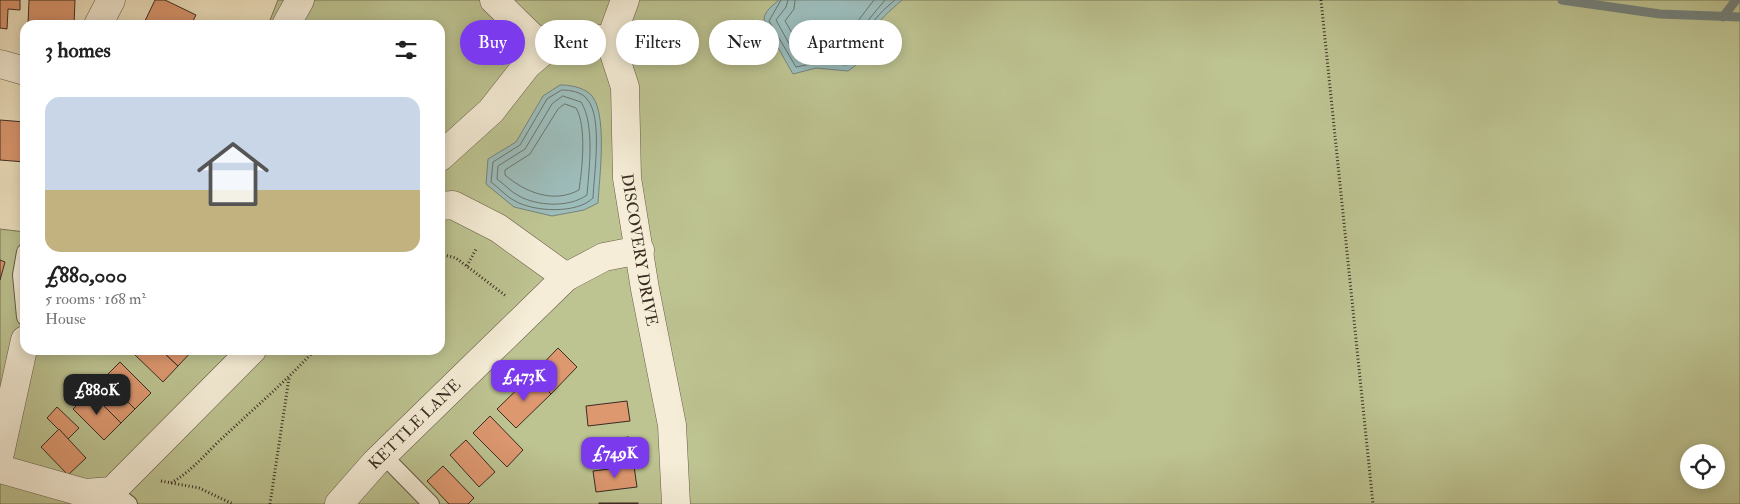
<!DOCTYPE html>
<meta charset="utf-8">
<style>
body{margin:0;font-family:"IM FELL Double Pica",serif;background:#f6f6f6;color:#222;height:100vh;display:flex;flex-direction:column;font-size:19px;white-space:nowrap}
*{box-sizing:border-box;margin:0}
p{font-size:16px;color:#767676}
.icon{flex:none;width:28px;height:28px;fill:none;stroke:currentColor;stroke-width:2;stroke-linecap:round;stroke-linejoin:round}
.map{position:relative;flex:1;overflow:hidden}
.drawer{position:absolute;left:20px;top:20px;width:425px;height:335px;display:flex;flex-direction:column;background:#fff;border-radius:15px;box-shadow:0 2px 12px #0003}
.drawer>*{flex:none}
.top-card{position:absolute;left:460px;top:20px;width:475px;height:45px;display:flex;gap:10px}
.tools{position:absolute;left:1680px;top:444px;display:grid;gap:10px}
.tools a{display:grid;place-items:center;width:45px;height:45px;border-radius:50%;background:#fff;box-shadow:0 2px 12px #0003;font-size:25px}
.price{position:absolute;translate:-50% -42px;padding:0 11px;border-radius:10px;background:#7c3aed;color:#fff;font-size:16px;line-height:32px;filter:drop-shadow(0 1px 2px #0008)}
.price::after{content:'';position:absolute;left:50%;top:30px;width:15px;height:11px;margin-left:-8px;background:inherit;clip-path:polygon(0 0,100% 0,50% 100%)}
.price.selected{background:#222;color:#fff}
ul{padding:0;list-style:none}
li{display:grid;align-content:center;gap:10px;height:265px;padding:0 25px}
li span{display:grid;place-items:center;height:155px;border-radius:15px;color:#555}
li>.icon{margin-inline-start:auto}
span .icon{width:90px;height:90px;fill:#fffc;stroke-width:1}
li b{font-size:21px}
h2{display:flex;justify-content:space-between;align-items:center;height:60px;padding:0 25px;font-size:21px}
.pill{padding:0 18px;border-radius:22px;background:#fff;box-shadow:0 2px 12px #0003;font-size:18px;line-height:45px}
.pill.selected{background:#7c3aed;color:#fff}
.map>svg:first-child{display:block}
</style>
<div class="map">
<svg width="1740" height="504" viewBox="0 0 1740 504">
<rect width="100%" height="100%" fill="#f0e4c2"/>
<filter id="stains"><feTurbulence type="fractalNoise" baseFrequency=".004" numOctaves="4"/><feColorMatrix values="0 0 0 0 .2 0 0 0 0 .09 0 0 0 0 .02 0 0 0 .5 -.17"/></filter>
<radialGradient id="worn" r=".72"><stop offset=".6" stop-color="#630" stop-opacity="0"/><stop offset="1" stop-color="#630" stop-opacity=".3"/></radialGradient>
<path fill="#bdc391" stroke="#7c785a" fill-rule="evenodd" d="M278,0H1740V504H0V229L25,232V350H440V25H268ZM1689,452H1716V480H1689Z"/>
<g fill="#9dbdbb" stroke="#75837e">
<path d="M779,0H902C891,10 877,21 870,35C860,57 872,54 848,71L816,68L793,74C789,67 764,24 764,18C765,11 773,5 779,0Z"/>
<path d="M560,85C570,85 581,87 589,93C609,108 599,180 598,203L584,210L552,216L514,207L486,184L488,159L516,142L543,96Z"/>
</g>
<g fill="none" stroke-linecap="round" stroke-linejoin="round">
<g stroke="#6c746e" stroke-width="1">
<path d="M781,0L769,21L796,67L816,63L847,65C866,52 857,49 866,32C873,20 884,9 895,0"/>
<path d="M788,0L786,7L776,20L797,58L817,56L844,59L854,53L860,30L885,0"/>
<path d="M795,0L794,9L785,21L802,50L842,51L847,48L854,26L874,0"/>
<path d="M562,90C570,90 582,92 587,99C603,117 594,174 593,198C577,214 534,212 515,201C507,197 499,188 491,182L493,162L520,145L547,99Z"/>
<path d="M563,96L581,102C595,124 589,170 587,195C569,208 537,206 519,196C511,192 504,184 497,179L498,166L525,149L552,104Z"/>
<path d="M565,104L576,108C587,126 582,170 579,190C553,204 525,192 505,175V170L530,154L558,109Z"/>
</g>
<g stroke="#75837e" stroke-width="9">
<path d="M1562,0L1660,14L1740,17"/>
<path d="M1723,17L1736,0"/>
</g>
</g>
<g fill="#dd9870" stroke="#3a2c22">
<path d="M0,0H20V10L8,9L7,29L0,28Z"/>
<path d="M29,0H75L74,25H28Z"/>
<path d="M155,0H165L196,15L191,25H143Z"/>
<path d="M0,120L25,122V162L0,160Z"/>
<path d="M0,260L5,262L0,280Z"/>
<path d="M558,348L577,367L551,394L532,375Z"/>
<path d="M134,350H161L178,366L163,382L132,352Z"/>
<path d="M161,350H193L178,366Z"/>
<path d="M120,362L151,393L135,409L104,378Z"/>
<path d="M532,375L551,394L516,428L497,409Z"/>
<path d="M104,378L135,409L121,423L90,392Z"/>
<path d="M90,392L121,423L104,440L73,409Z"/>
<path d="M627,401L630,421L588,426L586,406Z"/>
<path d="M57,407L79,428L68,439L47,418Z"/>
<path d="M490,416L523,450L507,467L473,433Z"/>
<path d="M59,429L86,458L68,475L41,447Z"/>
<path d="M629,437L631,458L592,462L590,441Z"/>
<path d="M466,440L495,472L479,487L450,455Z"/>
<path d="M443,466L474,498L468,504H449L427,481Z"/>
<path d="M634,466L637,487L596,492L593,471Z"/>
<rect x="599" y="503" width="39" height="1"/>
</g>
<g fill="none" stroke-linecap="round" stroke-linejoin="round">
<g stroke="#685a4a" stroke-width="18">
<g id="lane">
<path d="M25,252L21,275L25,317"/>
<path d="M383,455L431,504"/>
<path d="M112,491L129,504"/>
</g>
</g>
<g stroke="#685a4a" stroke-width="29">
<g id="street">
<path id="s1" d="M625,0L610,41L625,87L627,178L645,289L672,425L676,504"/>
<path d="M98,25L111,0"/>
<path d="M286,25L300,0"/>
<path d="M535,40L561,39L577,35L610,41"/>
<path d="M0,64L25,71"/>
<path d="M440,157L491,111L527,65L540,54L535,40L494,0"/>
<path d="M440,206L453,205L498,228L566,277"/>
<path d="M0,453L25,340"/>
<path d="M0,469L85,493L112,491L252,350"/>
<path id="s2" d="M339,504L375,463L566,277L604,257L640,250"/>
</g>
</g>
<g stroke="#3a2c22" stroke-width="3" stroke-dasharray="1 2.5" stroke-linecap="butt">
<path d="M1321,0L1373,504"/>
<path d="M440,254L456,258L506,296"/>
<path d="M467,266L476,249"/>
<path d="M161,481L199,488L233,504"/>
<path d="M171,483C190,472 202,458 217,443C250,412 284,383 315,350"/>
<path d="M270,504L289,378"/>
</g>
<use href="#lane" stroke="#f5edd7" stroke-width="16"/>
<use href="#street" stroke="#f5edd7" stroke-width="28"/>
</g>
<g text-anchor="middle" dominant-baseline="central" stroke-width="4.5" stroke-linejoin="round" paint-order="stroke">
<g font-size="16" fill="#3a2c22" stroke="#f5edd7">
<text stroke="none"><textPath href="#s1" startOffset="256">DISCOVERY DRIVE</textPath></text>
<text stroke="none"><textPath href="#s2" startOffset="110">KETTLE LANE</textPath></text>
</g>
</g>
<rect width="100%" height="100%" filter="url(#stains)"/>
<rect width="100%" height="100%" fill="url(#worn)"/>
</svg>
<div class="tools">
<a><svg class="icon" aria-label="locate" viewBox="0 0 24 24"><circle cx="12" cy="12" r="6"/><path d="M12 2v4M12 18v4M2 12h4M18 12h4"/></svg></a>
</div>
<b class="price" style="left:524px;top:402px">£473K</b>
<b class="price selected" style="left:97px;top:416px">£880K</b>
<b class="price" style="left:615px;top:479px">£749K</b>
<div class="top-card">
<a class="pill selected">Buy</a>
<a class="pill">Rent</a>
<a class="pill">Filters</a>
<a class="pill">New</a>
<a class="pill">Apartment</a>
</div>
<section class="drawer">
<h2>3 homes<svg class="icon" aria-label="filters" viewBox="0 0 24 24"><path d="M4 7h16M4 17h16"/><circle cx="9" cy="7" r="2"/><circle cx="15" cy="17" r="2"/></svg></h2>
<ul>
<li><span style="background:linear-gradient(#c9d6e8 60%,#c2b280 0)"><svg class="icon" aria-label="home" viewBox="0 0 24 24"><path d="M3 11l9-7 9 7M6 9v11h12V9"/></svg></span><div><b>£880,000</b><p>5 rooms · 168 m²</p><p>House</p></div></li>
</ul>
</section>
</div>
